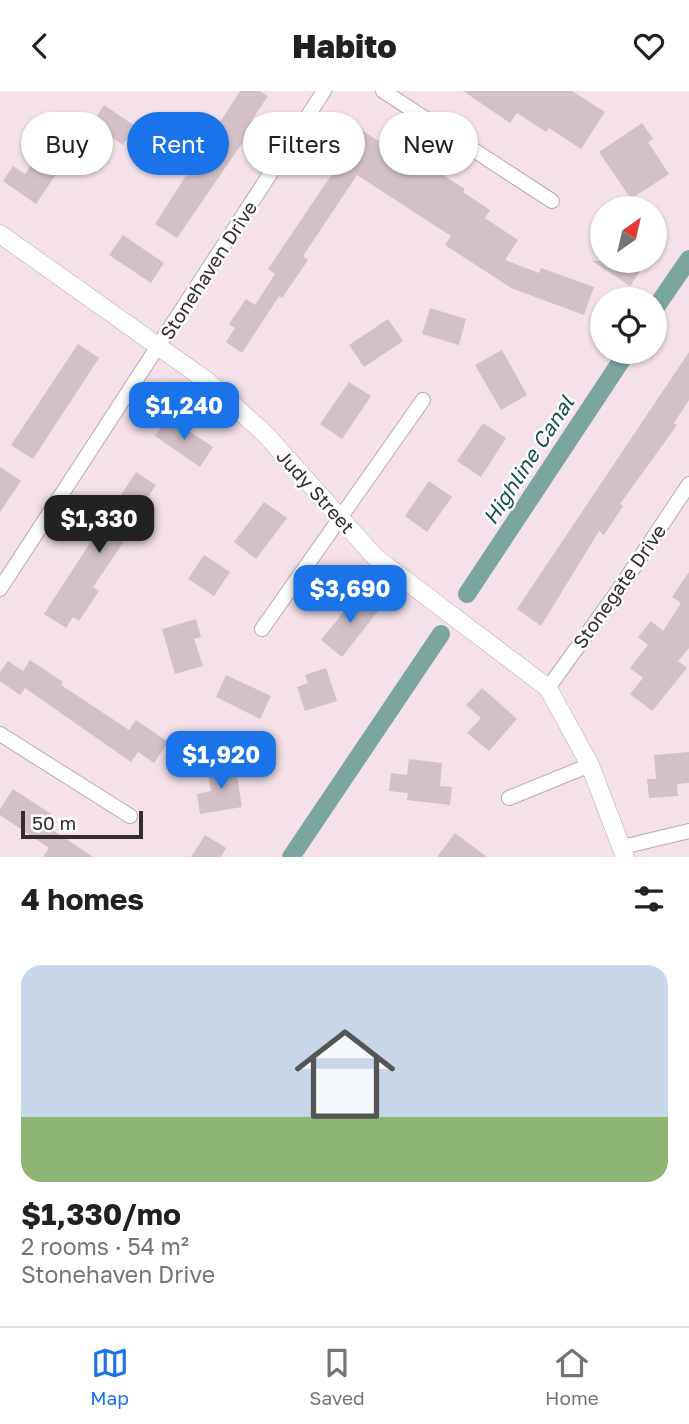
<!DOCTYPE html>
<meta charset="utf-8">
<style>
body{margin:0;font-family:"Golos Text",sans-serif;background:#f2f2f2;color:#202124;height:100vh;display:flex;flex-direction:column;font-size:26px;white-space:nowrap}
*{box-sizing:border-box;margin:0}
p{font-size:23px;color:#757577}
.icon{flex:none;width:38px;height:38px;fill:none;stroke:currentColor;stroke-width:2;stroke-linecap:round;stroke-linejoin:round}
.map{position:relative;height:766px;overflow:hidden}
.drawer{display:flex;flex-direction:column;background:#fff;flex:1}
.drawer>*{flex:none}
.guide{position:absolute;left:21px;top:21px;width:648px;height:63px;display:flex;gap:14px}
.needle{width:46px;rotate:34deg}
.tools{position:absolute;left:590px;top:105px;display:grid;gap:14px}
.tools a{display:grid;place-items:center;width:77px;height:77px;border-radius:50%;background:#fff;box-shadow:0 2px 5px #0004;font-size:35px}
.scale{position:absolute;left:21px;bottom:18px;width:122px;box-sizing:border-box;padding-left:7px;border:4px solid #332c30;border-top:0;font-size:19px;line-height:24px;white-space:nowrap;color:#332c30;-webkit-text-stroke:5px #fff;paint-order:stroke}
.price{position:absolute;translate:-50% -60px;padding:0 16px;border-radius:14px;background:#1a73e8;color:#fff;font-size:23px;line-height:46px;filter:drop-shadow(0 2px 4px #0008)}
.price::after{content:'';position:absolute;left:50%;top:42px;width:21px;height:16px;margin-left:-10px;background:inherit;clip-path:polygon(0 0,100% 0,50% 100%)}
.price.active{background:#222;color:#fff}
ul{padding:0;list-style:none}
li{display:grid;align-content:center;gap:14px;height:371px;padding:0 21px}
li+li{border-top:2px solid #e0e0e0}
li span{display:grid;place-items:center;height:217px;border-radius:21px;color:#555}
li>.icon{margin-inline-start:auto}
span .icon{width:126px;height:126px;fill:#fffc;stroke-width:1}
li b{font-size:30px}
h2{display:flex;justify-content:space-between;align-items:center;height:84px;padding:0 21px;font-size:30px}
.pill{padding:0 24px;border-radius:32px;background:#fff;box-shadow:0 2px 5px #0004;font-size:24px;line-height:63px}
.pill.active{background:#1a73e8;color:#fff}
header{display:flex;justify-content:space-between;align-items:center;height:91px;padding:0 21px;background:#fff;font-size:32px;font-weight:800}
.dock{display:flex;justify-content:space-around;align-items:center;height:98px;border-top:2px solid #e0e0e0;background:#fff;font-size:19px;color:#757577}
.dock a{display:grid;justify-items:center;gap:4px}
.dock .active{color:#1a73e8}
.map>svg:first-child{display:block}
</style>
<header><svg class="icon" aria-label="back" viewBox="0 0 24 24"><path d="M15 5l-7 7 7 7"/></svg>Habito<svg class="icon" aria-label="heart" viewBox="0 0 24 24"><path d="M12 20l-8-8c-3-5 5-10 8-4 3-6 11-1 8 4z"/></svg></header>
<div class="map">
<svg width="689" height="766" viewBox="0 0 689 766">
<rect width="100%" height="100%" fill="#f4e1e9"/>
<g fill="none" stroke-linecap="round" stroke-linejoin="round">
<g stroke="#7ba6a0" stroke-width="18">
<path d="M654,219L689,168"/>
<path d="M467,503L627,261"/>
<path d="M291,766L441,543"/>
</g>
</g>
<g fill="#d3c1c9">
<path d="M240,0H260L268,5L252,29L256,32L177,147L155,133Z"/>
<path d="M463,0H572L605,21L581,58L549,37L546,41L517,22L510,32Z"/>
<path d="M104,14L135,35L123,54L92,33Z"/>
<path d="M642,32L653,48L648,51L669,83L631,108L599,61Z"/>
<path d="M357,36L386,55L390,50L416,67L465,98L463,101L490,119L485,127L518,149L505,169L539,182L541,177L594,196L584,224L511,197L445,154L451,145L357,84L303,165L308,169L282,207L279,205L242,262L226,251L235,237L229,233L246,208L255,214L275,183L268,178L334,80L330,77Z"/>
<path d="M50,47L71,61L36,113L3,90L13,75L25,83Z"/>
<path d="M123,144L164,172L151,192L109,164Z"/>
<path d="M592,170H647L630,195Z"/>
<path d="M430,217L466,228L459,254L422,243Z"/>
<path d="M388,228L403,250L364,276L349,254Z"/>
<path d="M78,253L99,267L33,368L11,354Z"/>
<path d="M502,259L527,304L501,319L475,274Z"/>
<path d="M689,261V309L674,332L677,334L620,413L623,415L604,444L599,440L541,535L517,518Z"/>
<path d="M349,291L371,305L342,348L320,333Z"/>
<path d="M168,326L213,356L200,376L155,345Z"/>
<path d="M483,332L506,347L481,386L457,370Z"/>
<path d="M0,376L21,390L0,421Z"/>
<path d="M136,381L156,394L123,443L127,446L93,496L99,500L79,530L73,526L66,537L44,523Z"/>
<path d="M429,390L452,406L427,441L405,425Z"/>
<path d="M264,411L287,427L256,468L234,451Z"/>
<path d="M204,464L230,481L214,505L188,488Z"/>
<path d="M689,481V557L678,570L687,577L652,620L630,603L643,587L630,577L648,554L638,546L651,530L663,540L681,512L672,506Z"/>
<path d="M358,503L379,519L342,566L321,549Z"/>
<path d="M196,528L201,546L194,548L203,575L175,583L162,538Z"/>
<path d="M30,569L63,591L61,594L129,639L136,629L168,651L154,672L138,661L131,671L25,597L20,604L0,590V581L8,570L23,580Z"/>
<path d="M326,577L337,610L305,620L297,596L308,592L305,584Z"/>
<path d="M226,584L271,605L260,628L216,606Z"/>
<path d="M482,597L517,628L489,660L467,642L481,627L466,614Z"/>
<path d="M689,661V692L677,693L678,705L649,707L647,688H656L654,664Z"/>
<path d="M409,668L442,672L440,695L452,696L450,714L407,709L408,702L389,700L391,682L407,684Z"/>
<path d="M235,674L242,716L200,723L197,703L211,700L207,678Z"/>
<path d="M13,698L51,723L45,734L93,766H43L49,757L0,724V718Z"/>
<path d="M455,742L487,766H437Z"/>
<path d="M205,744L226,757L221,766H191Z"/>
</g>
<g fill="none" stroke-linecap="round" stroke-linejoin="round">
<g stroke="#baa8b0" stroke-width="16">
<g id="minor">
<path d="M383,0L552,110"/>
<path d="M0,498L324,0"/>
<path d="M262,538L423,309"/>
<path d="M548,597L618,500L689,393"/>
<path d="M0,643L130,725"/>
<path d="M509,707L590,674"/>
<path d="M622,756L689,740"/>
</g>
</g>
<g stroke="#baa8b0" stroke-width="19">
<path id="tertiary" d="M0,143L207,290L266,344L376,467L548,597L590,674L625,766"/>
</g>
<use href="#minor" stroke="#fff" stroke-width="14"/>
<use href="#tertiary" stroke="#fff" stroke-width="18"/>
</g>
<g text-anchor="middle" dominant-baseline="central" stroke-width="5" stroke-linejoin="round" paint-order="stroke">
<g font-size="19" fill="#332c30" stroke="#fff">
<text transform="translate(208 179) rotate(-57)">Stonehaven Drive</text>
<text transform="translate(316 400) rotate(48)">Judy Street</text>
<text transform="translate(619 495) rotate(-55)">Stonegate Drive</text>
</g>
<g font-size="21" font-style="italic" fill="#14534c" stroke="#fff">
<text transform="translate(528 369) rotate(-57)">Highline Canal</text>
</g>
</g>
</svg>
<div class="tools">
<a><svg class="needle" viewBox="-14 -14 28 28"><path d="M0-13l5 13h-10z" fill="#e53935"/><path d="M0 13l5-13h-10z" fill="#757577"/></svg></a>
<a><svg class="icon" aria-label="locate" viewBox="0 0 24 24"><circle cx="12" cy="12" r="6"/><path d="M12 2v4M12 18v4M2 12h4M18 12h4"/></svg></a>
</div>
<div class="scale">50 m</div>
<b class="price" style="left:184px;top:351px">$1,240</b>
<b class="price active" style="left:99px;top:464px">$1,330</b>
<b class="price" style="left:350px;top:534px">$3,690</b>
<b class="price" style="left:221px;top:700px">$1,920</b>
<div class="guide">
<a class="pill">Buy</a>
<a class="pill active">Rent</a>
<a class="pill">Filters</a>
<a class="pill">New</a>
</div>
</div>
<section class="drawer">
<h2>4 homes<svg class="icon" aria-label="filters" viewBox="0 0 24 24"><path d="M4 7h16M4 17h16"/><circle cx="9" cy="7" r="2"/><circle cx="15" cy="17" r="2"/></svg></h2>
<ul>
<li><span style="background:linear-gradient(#c9d6e8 70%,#8fb573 0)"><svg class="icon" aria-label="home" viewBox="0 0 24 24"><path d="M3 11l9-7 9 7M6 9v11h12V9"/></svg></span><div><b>$1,330/mo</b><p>2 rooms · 54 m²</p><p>Stonehaven Drive</p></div></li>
</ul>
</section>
<nav class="dock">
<a class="active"><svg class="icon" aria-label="map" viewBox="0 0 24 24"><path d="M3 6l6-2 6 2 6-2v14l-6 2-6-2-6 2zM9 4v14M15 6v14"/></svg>Map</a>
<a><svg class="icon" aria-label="saved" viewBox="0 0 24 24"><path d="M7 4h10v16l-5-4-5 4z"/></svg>Saved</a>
<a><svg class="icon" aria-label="home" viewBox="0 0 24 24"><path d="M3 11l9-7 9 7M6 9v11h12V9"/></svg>Home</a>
</nav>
